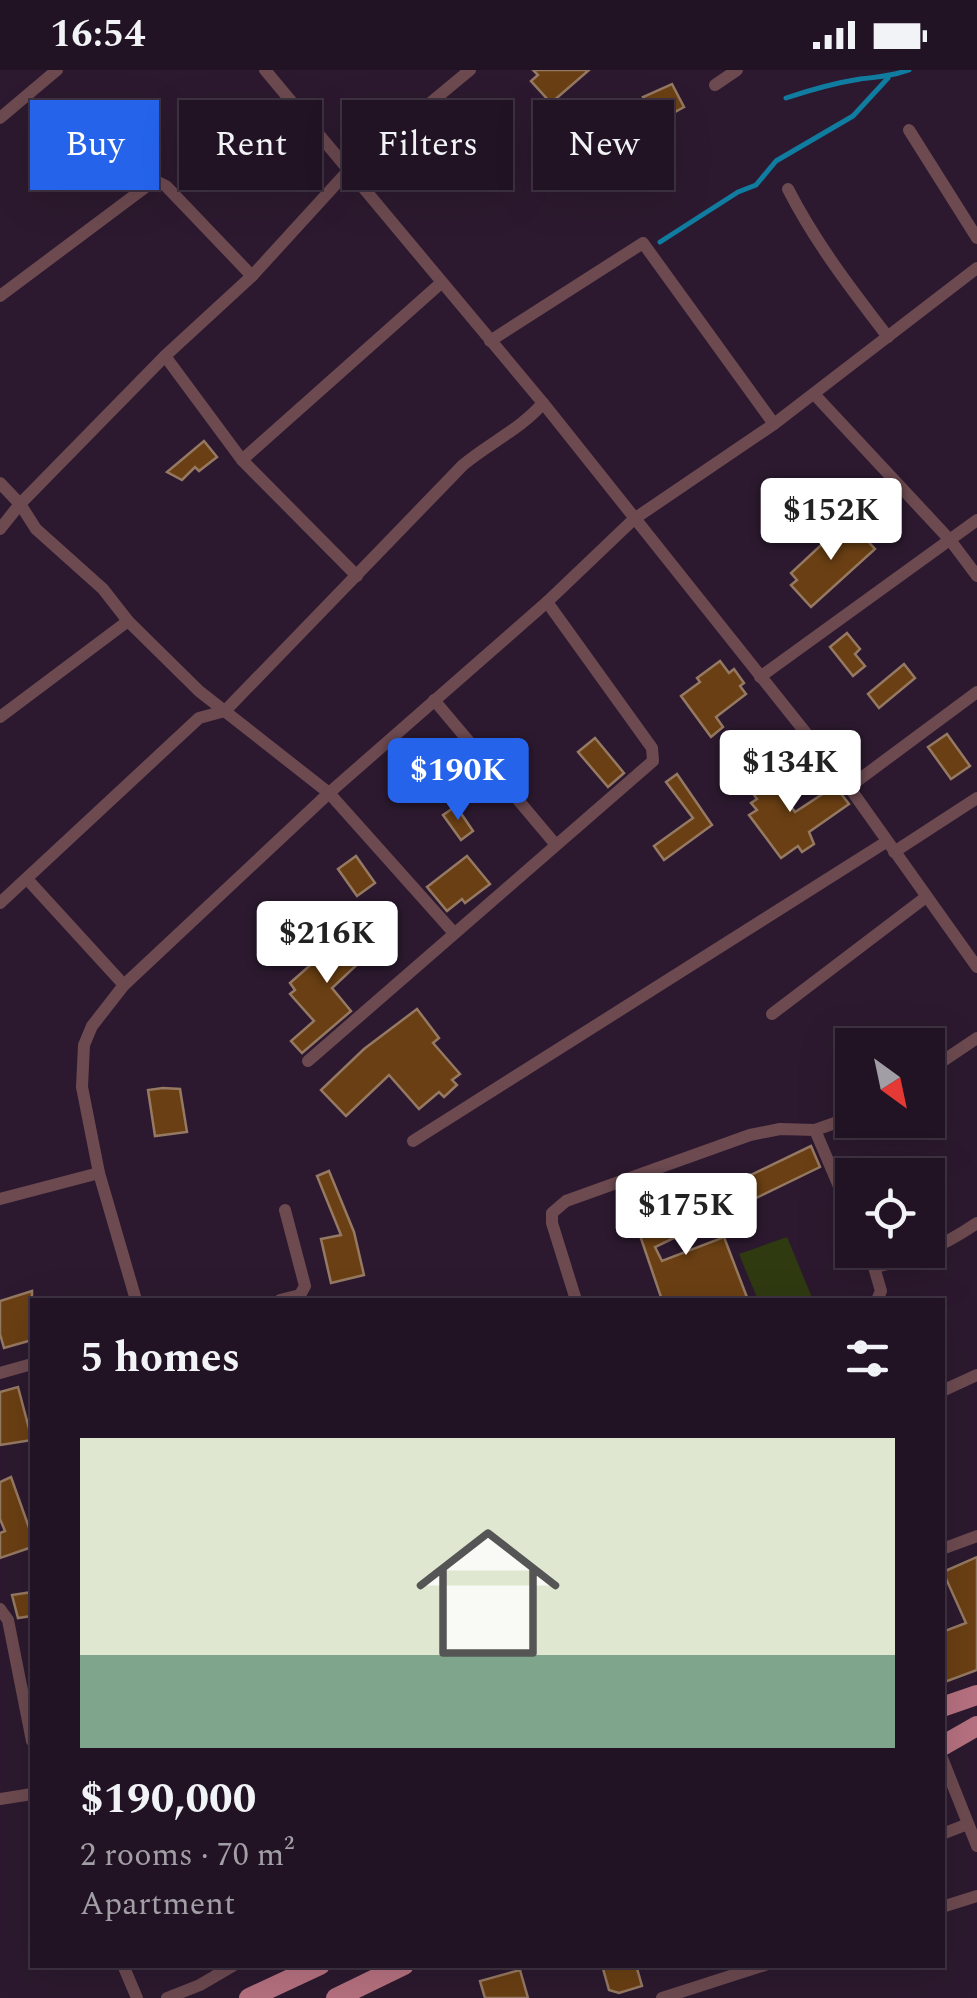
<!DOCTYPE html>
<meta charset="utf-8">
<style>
body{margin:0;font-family:Spectral,serif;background:#2d2030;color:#f1f3f6;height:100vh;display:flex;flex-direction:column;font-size:38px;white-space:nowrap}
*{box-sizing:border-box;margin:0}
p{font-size:32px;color:#a29ea6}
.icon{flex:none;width:55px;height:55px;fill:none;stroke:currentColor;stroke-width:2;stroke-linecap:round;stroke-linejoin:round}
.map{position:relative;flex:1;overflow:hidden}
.sheet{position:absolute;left:30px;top:1228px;width:915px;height:670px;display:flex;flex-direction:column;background:#211323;border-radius:0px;box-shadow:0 10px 40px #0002,0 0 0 2px #3e3241}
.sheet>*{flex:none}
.banner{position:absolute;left:30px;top:30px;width:918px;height:90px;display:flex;gap:20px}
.needle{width:65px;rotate:147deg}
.tools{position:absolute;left:835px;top:958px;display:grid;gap:20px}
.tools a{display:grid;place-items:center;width:110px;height:110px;border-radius:0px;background:#211323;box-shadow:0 10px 40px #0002,0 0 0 2px #3e3241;font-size:50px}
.price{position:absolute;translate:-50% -85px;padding:0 22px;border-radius:10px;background:#fff;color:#222;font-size:32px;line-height:65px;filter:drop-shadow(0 2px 5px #0008)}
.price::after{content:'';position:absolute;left:50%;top:60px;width:30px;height:22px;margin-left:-15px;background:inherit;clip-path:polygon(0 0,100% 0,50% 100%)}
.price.active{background:#2563eb;color:#fff}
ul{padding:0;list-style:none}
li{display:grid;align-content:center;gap:20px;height:530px;padding:0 50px}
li+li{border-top:2px solid #3e3241}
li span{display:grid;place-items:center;height:310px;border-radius:0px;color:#555}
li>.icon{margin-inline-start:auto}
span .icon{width:180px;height:180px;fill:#fffc;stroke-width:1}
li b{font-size:42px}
h2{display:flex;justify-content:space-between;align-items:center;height:120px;padding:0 50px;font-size:42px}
.chip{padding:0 35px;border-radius:0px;background:#211323;box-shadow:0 10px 40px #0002,0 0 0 2px #3e3241;font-size:35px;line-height:90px}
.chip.active{background:#2563eb;color:#fff}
.status{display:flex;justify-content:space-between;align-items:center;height:70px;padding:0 50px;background:#211323;direction:ltr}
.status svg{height:28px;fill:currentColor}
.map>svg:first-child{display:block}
</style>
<div class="status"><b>16:54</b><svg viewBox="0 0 49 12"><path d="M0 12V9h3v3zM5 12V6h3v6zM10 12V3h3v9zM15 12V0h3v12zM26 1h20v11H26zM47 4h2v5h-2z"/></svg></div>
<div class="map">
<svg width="977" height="1928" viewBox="0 0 977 1928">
<rect width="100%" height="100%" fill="#2c192f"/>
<path fill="#2f3a11" d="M787,1167L813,1230H758L739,1184Z"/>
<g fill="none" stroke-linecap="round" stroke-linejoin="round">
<g stroke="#107ca0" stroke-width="5">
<path d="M786,28C810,20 835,13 860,9C878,7 892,6 909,0"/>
<path d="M660,172L738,122L756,115L776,91L853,46L888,8"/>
</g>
</g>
<g fill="#6a3f13" stroke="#957962" stroke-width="2.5">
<path d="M533,0H589L551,33L531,11L538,5Z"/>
<path d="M672,14L684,37L673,43L666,31L651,40L643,27Z"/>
<path d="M204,371L217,387L199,401L195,397L182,410L167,402Z"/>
<path d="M848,450L875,479L811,537L791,515L797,510L791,503Z"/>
<path d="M847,563L860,579L855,584L865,596L853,606L830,577Z"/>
<path d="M720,591L729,603L734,599L744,613L740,616L746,624L716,647L723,657L711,667L681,626L700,612L697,608Z"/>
<path d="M904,594L915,608L879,638L868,624Z"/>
<path d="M947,664L970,696L951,709L928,677Z"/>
<path d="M595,668L624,703L608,717L578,682Z"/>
<path d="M766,700L795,742L835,716L849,734L809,762L814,774L802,782L798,776L781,788L749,745L757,740L751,733L757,729L746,714Z"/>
<path d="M677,704L712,755L664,790L654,776L693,748L666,712Z"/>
<path d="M456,736L473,761L461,770L443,745Z"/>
<path d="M356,786L375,813L357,826L338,799Z"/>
<path d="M467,786L490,814L465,833L462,829L447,841L427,817Z"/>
<path d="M356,855L374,874L362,886L364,888L332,918L351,941L302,983L291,971L314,951L290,924L295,920L290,913Z"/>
<path d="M417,939L439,968L433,973L460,1004L452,1010L457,1015L444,1027L439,1022L419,1039L389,1005L346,1046L321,1020L364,979Z"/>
<path d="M163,1018L180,1019L187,1062L155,1066L148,1020Z"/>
<path d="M811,1076L820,1097L711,1150L701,1129Z"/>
<path d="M329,1101L354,1162L364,1205L331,1213L321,1169L341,1165L317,1106Z"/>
<path d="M674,1123L684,1150L676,1153L680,1165L655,1177L662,1191L724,1167L748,1230H662L631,1139Z"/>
<path d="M32,1221V1270L4,1278L0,1264V1231Z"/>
<path d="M18,1317L32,1370L0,1375V1322Z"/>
<path d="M11,1407L32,1466V1477L0,1488V1463L5,1461L0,1449V1412Z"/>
<path d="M977,1487V1600L942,1613V1562L966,1553L943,1502Z"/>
<path d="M32,1522V1546L18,1548L12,1525Z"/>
<path d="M602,1895H636L642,1916L619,1923L609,1920Z"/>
<path d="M520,1900L528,1928H485L480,1911Z"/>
</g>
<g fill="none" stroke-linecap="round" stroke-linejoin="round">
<g stroke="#6c4a50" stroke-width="12">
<path d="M265,0L543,333L849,717L977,897"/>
<path d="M715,15L737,0"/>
<path d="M0,48L57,0"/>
<path d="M909,60L977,168"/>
<path d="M788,119C815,172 851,219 888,267"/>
<path d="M0,226L147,116L158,112L166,116L252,206"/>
<path d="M490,271L643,173L774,354"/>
<path d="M165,286L242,390L357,506"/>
<path d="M814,324L950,470L977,506"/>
<path d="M242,390L441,213"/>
<path d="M0,413L20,434L36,459L103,519L128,551L199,621L329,723L454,863"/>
<path d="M0,459L20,434L165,286L252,206L347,102L470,0"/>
<path d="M760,607L977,450"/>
<path d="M434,630L556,775"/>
<path d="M0,647L128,551"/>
<path d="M849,717L977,622"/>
<path d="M894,782L977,728"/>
<path d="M28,810L124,915"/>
<path d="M0,833L199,648L225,641L463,395C489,373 521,359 543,333"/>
<path d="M772,944L926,827"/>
<path d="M308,991L653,691L652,678L547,532"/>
<path d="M928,1001L977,968"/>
<path d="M815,1060L852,1147"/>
<path d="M413,1071L886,772"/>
<path d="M0,1129L99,1103"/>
<path d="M136,1230L99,1103L82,1017L84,975L92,956L124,915L329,723L547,532L634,449L774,354L977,198"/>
<path d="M280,1230L300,1225L305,1216L285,1140"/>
<path d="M576,1230L552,1153V1143L566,1131L750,1065L780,1059L815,1060L852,1047"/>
<path d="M877,1230L881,1221L874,1197C912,1190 945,1175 977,1153"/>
<path d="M0,1303L32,1294"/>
<path d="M942,1321L977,1305"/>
<path d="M942,1479L977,1466"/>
<path d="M0,1539L8,1550L32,1671"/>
<path d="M942,1688L977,1776"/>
<path d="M0,1729L32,1724"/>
<path d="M942,1764L968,1754"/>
<path d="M942,1837L977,1826"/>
<path d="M123,1895L137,1928"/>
<path d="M167,1928L200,1915L234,1895"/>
<path d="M662,1928L765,1895"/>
</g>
<g stroke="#b6717f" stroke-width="20">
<path d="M942,1637L977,1625"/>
<path d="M942,1676L977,1656"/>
<path d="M249,1928L320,1895"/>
<path d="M336,1928L404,1895"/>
</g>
</g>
</svg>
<div class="tools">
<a><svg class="needle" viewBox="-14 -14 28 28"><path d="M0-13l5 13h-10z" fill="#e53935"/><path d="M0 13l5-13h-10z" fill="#a29ea6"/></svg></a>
<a><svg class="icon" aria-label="locate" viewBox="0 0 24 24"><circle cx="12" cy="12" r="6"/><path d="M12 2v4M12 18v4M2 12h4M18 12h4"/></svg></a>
</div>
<b class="price" style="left:831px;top:493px">$152K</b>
<b class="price" style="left:790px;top:745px">$134K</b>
<b class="price active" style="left:458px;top:753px">$190K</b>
<b class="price" style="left:327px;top:916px">$216K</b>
<b class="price" style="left:686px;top:1188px">$175K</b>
<div class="banner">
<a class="chip active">Buy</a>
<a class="chip">Rent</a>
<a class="chip">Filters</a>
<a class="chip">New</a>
</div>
<section class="sheet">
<h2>5 homes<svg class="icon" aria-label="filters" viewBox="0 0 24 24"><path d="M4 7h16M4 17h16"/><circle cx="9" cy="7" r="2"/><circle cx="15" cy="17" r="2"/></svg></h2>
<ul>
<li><span style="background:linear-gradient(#dfe7d0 70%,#7fa58c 0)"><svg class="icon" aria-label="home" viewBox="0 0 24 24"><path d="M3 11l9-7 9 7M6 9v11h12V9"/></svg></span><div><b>$190,000</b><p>2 rooms · 70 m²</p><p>Apartment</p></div></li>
</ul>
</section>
</div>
